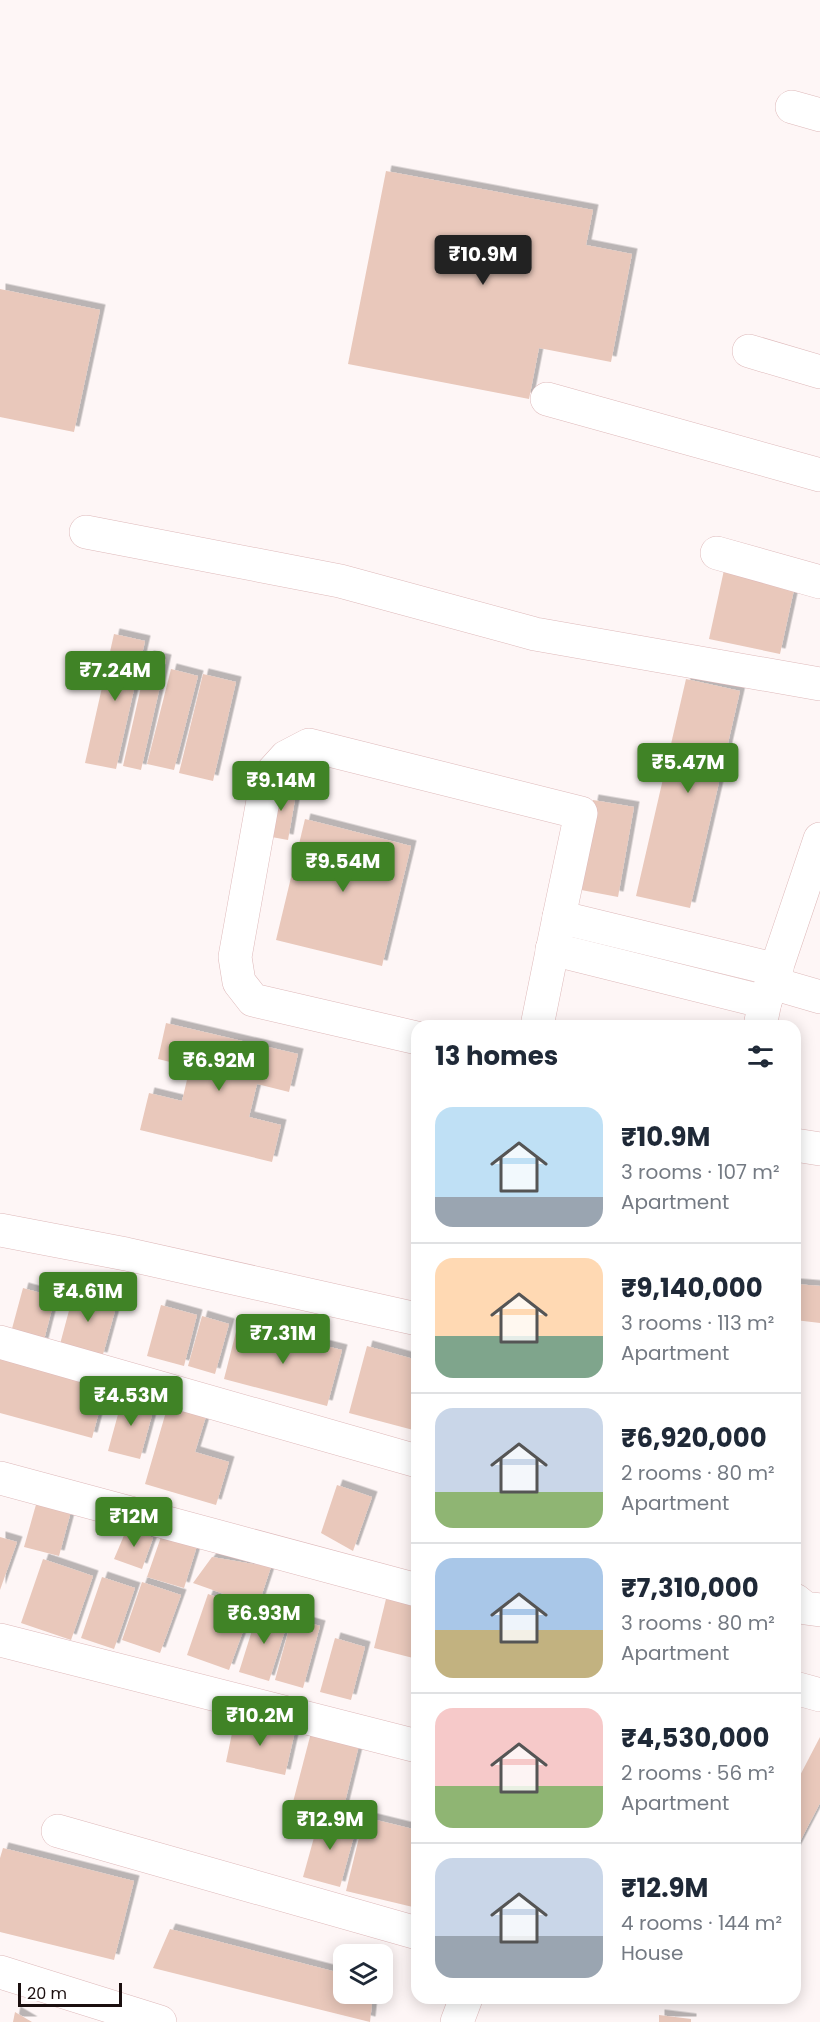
<!DOCTYPE html>
<meta charset="utf-8">
<style>
body{margin:0;font-family:Poppins,sans-serif;background:#f2f2f3;color:#1f2937;height:100vh;display:flex;flex-direction:column;font-size:22px;white-space:nowrap}
*{box-sizing:border-box;margin:0}
p{font-size:20px;color:#747a83}
.icon{flex:none;width:33px;height:33px;fill:none;stroke:currentColor;stroke-width:2;stroke-linecap:round;stroke-linejoin:round}
.map{position:relative;flex:1;overflow:hidden}
.drawer{position:absolute;left:411px;top:1020px;width:390px;height:984px;display:flex;flex-direction:column;background:#fff;border-radius:18px;box-shadow:0 3px 15px #0003}
.drawer>*{flex:none}
.fabs{position:absolute;left:333px;top:1944px;display:grid;gap:12px}
.fabs a{display:grid;place-items:center;width:60px;height:60px;border-radius:12px;background:#fff;box-shadow:0 3px 15px #0003;font-size:30px}
.scale{position:absolute;left:18px;bottom:15px;width:104px;box-sizing:border-box;padding-left:6px;border:3px solid #1b0f0f;border-top:0;font-size:16px;line-height:21px;white-space:nowrap;color:#1b0f0f;-webkit-text-stroke:4px #fff;paint-order:stroke}
.price{position:absolute;translate:-50% -51px;padding:0 14px;border-radius:6px;background:#408326;color:#fff;font-size:20px;line-height:39px;filter:drop-shadow(0 2px 3px #0008)}
.price::after{content:'';position:absolute;left:50%;top:36px;width:18px;height:14px;margin-left:-9px;background:inherit;clip-path:polygon(0 0,100% 0,50% 100%)}
.price.on{background:#222;color:#fff}
ul{padding:0;list-style:none}
li{display:flex;align-items:center;gap:18px;height:150px;padding:0 24px}
li+li{border-top:2px solid #e0e1e3}
li span{display:grid;place-items:center;flex:none;width:168px;height:120px;border-radius:18px;color:#555}
li>.icon{margin-inline-start:auto}
span .icon{width:72px;height:72px;fill:#fffc;stroke-width:1}
li b{font-size:26px}
h2{display:flex;justify-content:space-between;align-items:center;height:72px;padding:0 24px;font-size:26px}
.map>svg:first-child{display:block}
</style>
<div class="map">
<svg width="820" height="2022" viewBox="0 0 820 2022">
<defs>
<filter id="shadow"><feDropShadow dx="5.5" dy="-5.5" stdDeviation="0" flood-color="#0004"/></filter>
</defs>
<rect width="100%" height="100%" fill="#fef6f6"/>
<g fill="#e9c8bb" filter="url(#shadow)">
<path d="M386,171L593,210L586,245L632,254L611,362L539,348L529,399L348,364Z"/>
<path d="M0,289L100,310L74,432L0,417Z"/>
<path d="M724,570L795,585L780,654L709,639Z"/>
<path d="M114,634L145,641L116,769L85,763Z"/>
<path d="M148,656L166,660L141,770L123,766Z"/>
<path d="M171,669L198,676L174,770L147,764Z"/>
<path d="M203,674L236,682L213,781L179,773Z"/>
<path d="M686,679L740,691L690,908L636,896Z"/>
<path d="M274,784L297,788L288,840L266,836Z"/>
<path d="M593,800L634,807L618,897L576,889Z"/>
<path d="M305,819L411,846L382,966L276,940Z"/>
<path d="M166,1023L298,1054L289,1092L257,1084L249,1117L281,1125L272,1162L140,1130L149,1093L182,1101L190,1067L158,1059Z"/>
<path d="M795,1284L820,1286V1323L795,1320Z"/>
<path d="M23,1288L55,1297L43,1344L10,1336Z"/>
<path d="M75,1288L118,1300L102,1358L59,1348Z"/>
<path d="M161,1305L197,1315L184,1366L147,1356Z"/>
<path d="M202,1316L229,1324L215,1374L188,1366Z"/>
<path d="M238,1324L342,1350L327,1406L224,1379Z"/>
<path d="M4,1346L109,1374L92,1438L0,1413V1360Z"/>
<path d="M367,1346L417,1360V1431L349,1413Z"/>
<path d="M123,1396L155,1404L140,1459L108,1451Z"/>
<path d="M170,1398L208,1410L195,1452L229,1462L216,1505L145,1484Z"/>
<path d="M337,1485L372,1497L353,1551L321,1533Z"/>
<path d="M39,1494L73,1504L59,1556L24,1547Z"/>
<path d="M128,1526L153,1538L142,1569L114,1559Z"/>
<path d="M0,1537L17,1542L0,1590Z"/>
<path d="M161,1537L197,1546L184,1588L147,1577Z"/>
<path d="M212,1557L271,1567L258,1606L193,1583Z"/>
<path d="M43,1559L93,1576L71,1640L21,1623Z"/>
<path d="M102,1577L135,1588L114,1649L81,1638Z"/>
<path d="M142,1582L181,1595L160,1653L122,1640Z"/>
<path d="M208,1594L251,1609L229,1670L187,1655Z"/>
<path d="M386,1599L417,1606V1659L374,1648Z"/>
<path d="M259,1608L289,1618L269,1681L239,1672Z"/>
<path d="M292,1618L320,1626L303,1688L275,1680Z"/>
<path d="M335,1638L365,1647L351,1700L320,1692Z"/>
<path d="M235,1719L295,1731L285,1775L226,1762Z"/>
<path d="M313,1725L361,1737L342,1814L293,1802Z"/>
<path d="M820,1737V1803L795,1851V1785Z"/>
<path d="M320,1816L357,1825L340,1887L303,1877Z"/>
<path d="M364,1817L417,1830V1908L346,1891Z"/>
<path d="M3,1848L134,1881L114,1960L0,1932V1858Z"/>
<path d="M170,1929L344,1974V1994H373L370,2022L153,1968Z"/>
<path d="M15,2012L32,2022H13Z"/>
<path d="M659,2015L691,2019V2022H659Z"/>
</g>
<g fill="none" stroke-linecap="round" stroke-linejoin="round">
<g stroke="#deb9ba" stroke-width="34">
<g id="minor">
<path d="M792,107L820,115"/>
<path d="M749,351L820,372"/>
<path d="M547,399L820,475"/>
<path d="M86,532L340,581L535,634L820,684"/>
<path d="M717,553L820,582"/>
<path d="M552,949L765,1002"/>
<path d="M772,983L820,997"/>
<path d="M537,1026L559,917L777,970"/>
<path d="M417,1038L253,1000L239,982L235,957L267,778L286,757L309,745L581,813L559,917"/>
<path d="M795,1145L820,1149"/>
<path d="M0,1230L126,1254L417,1319"/>
<path d="M0,1342L417,1461"/>
<path d="M0,1478L417,1590"/>
<path d="M795,1600L805,1608L820,1610"/>
<path d="M0,1640L417,1746"/>
<path d="M795,1688L820,1695"/>
<path d="M58,1831L417,1933"/>
<path d="M0,1972L160,2022"/>
</g>
</g>
<g stroke="#deb9ba" stroke-width="34">
<g id="major">
<path d="M760,1026L765,1002L820,839"/>
<path d="M457,2022L466,1998"/>
</g>
</g>
<use href="#minor" stroke="#fff" stroke-width="33"/>
<use href="#major" stroke="#fff" stroke-width="33"/>
</g>
</svg>
<div class="fabs">
<a><svg class="icon" aria-label="layers" viewBox="0 0 24 24"><path d="M12 4l9 5-9 5-9-5zM3 14l9 5 9-5"/></svg></a>
</div>
<div class="scale">20 m</div>
<b class="price on" style="left:483px;top:286px">₹10.9M</b>
<b class="price" style="left:115px;top:702px">₹7.24M</b>
<b class="price" style="left:688px;top:794px">₹5.47M</b>
<b class="price" style="left:281px;top:812px">₹9.14M</b>
<b class="price" style="left:343px;top:893px">₹9.54M</b>
<b class="price" style="left:219px;top:1092px">₹6.92M</b>
<b class="price" style="left:88px;top:1323px">₹4.61M</b>
<b class="price" style="left:283px;top:1365px">₹7.31M</b>
<b class="price" style="left:131px;top:1427px">₹4.53M</b>
<b class="price" style="left:134px;top:1548px">₹12M</b>
<b class="price" style="left:264px;top:1645px">₹6.93M</b>
<b class="price" style="left:260px;top:1747px">₹10.2M</b>
<b class="price" style="left:330px;top:1851px">₹12.9M</b>
<section class="drawer">
<h2>13 homes<svg class="icon" aria-label="filters" viewBox="0 0 24 24"><path d="M4 7h16M4 17h16"/><circle cx="9" cy="7" r="2"/><circle cx="15" cy="17" r="2"/></svg></h2>
<ul>
<li><span style="background:linear-gradient(#bfe0f5 75%,#9aa5b1 0)"><svg class="icon" aria-label="home" viewBox="0 0 24 24"><path d="M3 11l9-7 9 7M6 9v11h12V9"/></svg></span><div><b>₹10.9M</b><p>3 rooms · 107 m²</p><p>Apartment</p></div></li>
<li><span style="background:linear-gradient(#ffd9b3 65%,#7fa58c 0)"><svg class="icon" aria-label="home" viewBox="0 0 24 24"><path d="M3 11l9-7 9 7M6 9v11h12V9"/></svg></span><div><b>₹9,140,000</b><p>3 rooms · 113 m²</p><p>Apartment</p></div></li>
<li><span style="background:linear-gradient(#c9d6e8 70%,#8fb573 0)"><svg class="icon" aria-label="home" viewBox="0 0 24 24"><path d="M3 11l9-7 9 7M6 9v11h12V9"/></svg></span><div><b>₹6,920,000</b><p>2 rooms · 80 m²</p><p>Apartment</p></div></li>
<li><span style="background:linear-gradient(#a9c7e8 60%,#c2b280 0)"><svg class="icon" aria-label="home" viewBox="0 0 24 24"><path d="M3 11l9-7 9 7M6 9v11h12V9"/></svg></span><div><b>₹7,310,000</b><p>3 rooms · 80 m²</p><p>Apartment</p></div></li>
<li><span style="background:linear-gradient(#f6c9c9 65%,#8fb573 0)"><svg class="icon" aria-label="home" viewBox="0 0 24 24"><path d="M3 11l9-7 9 7M6 9v11h12V9"/></svg></span><div><b>₹4,530,000</b><p>2 rooms · 56 m²</p><p>Apartment</p></div></li>
<li><span style="background:linear-gradient(#c9d6e8 65%,#9aa5b1 0)"><svg class="icon" aria-label="home" viewBox="0 0 24 24"><path d="M3 11l9-7 9 7M6 9v11h12V9"/></svg></span><div><b>₹12.9M</b><p>4 rooms · 144 m²</p><p>House</p></div></li>
</ul>
</section>
</div>
